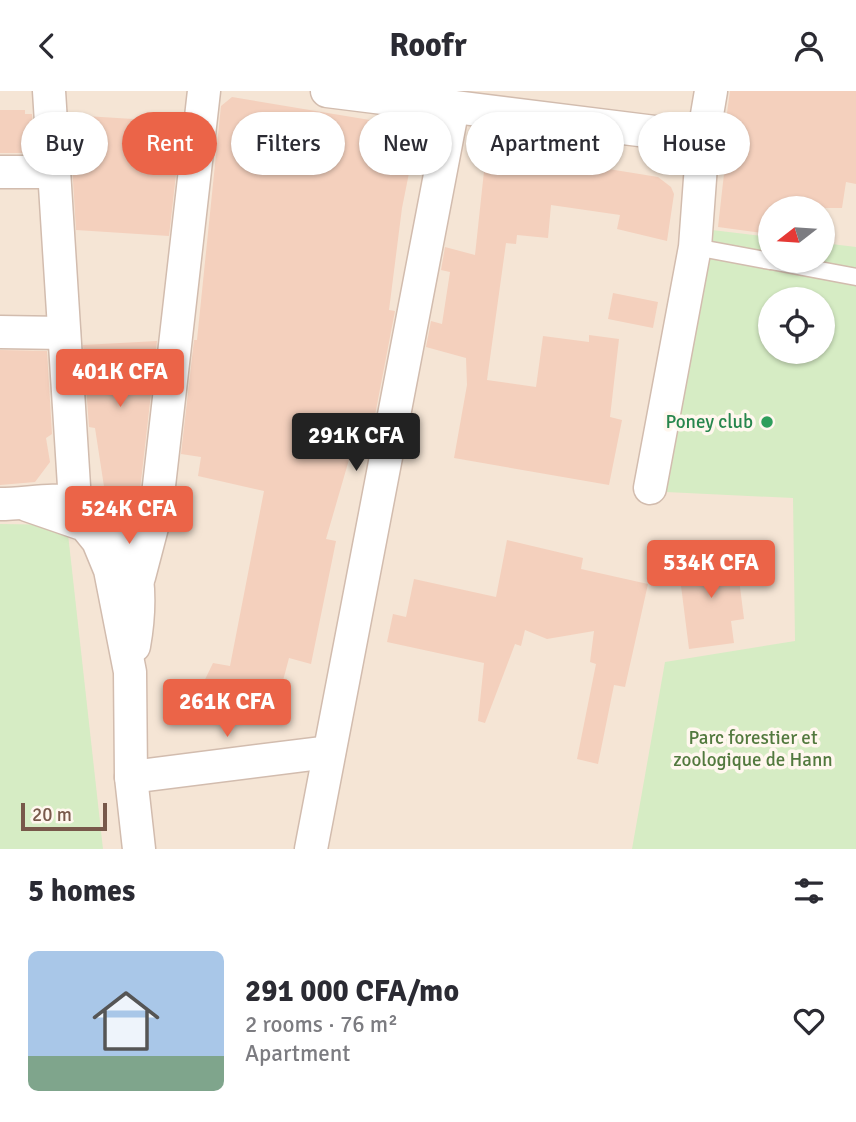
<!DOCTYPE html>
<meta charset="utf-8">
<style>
body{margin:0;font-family:Signika,sans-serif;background:#f7f7f7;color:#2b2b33;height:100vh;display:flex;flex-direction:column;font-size:26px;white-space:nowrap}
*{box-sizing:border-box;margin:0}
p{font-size:23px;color:#7c7c81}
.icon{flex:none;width:38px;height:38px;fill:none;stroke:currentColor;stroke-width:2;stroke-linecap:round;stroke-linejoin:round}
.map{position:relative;height:758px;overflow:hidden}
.side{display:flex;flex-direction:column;background:#fff;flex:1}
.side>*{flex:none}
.guide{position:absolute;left:21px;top:21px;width:816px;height:63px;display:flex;gap:14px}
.needle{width:46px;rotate:253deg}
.fabs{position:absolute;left:758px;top:105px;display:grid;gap:14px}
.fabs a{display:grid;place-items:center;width:77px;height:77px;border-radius:50%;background:#fff;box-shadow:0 2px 5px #0004;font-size:35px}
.scale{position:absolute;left:21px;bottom:18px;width:86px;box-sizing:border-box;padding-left:7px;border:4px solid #78584a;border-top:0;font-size:19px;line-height:24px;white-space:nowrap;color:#78584a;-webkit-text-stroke:5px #fff7ee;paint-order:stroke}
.price{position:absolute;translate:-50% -60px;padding:0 16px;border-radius:7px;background:#eb6448;color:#fff;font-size:23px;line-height:46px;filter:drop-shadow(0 2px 4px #0008)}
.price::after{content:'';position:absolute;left:50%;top:42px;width:21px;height:16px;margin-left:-10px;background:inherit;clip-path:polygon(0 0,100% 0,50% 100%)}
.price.current{background:#222;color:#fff}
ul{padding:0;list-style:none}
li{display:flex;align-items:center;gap:21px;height:175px;padding:0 28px}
li span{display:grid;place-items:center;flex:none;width:196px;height:140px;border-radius:10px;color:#555}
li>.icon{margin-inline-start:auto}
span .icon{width:84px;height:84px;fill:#fffc;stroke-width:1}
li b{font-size:30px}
h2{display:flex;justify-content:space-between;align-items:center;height:84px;padding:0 28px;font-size:30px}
.tag{padding:0 24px;border-radius:32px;background:#fff;box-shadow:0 2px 5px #0004;font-size:24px;line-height:63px}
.tag.current{background:#eb6448;color:#fff}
header{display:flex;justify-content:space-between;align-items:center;height:91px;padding:0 28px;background:#fff;font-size:32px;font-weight:700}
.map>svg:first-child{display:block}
</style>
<header><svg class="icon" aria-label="back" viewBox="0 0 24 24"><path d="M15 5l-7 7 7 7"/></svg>Roofr<svg class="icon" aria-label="person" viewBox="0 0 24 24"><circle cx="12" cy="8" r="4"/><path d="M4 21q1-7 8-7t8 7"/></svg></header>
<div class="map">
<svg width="856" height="758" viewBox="0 0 856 758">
<rect width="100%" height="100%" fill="#fdf3e7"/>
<path fill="#f5e5d5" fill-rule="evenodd" d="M0,0H856V758H0ZM770,117H822V170H770ZM770,208H822V261H770Z"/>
<g fill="#d6ecc4" fill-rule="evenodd">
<path d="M712,139L770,146V170H822L823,152L856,156V758H632L665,571L795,550L793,407L666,401ZM770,208H822V261H770Z"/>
<path d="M0,433L67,434L103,758H0Z"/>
</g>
<g fill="#f4d0bd">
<path d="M730,0H856V93L846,91L842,117H770V143L718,136L725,74L720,73Z"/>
<path d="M232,6L418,37L402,117L389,219L395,220L371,345L357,341L326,448L336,450L311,573L289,567L275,620L246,611L245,615L225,610L224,619L195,609L213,572L230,575L264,400L198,385L201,366L181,363L194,249H197L221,15Z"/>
<path d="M0,19H25V23H32L35,62H0Z"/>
<path d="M69,24L182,31L169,145L76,139Z"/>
<path d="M553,69L658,86L671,96L674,103L667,150L617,138L620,124L551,114L548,147L517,144L516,153L506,152L487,289L536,296L543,245L589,251V244L619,248L610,326L622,329L609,394L454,367L467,294L466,267L426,256L431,230L442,233L450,181L441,179L445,156L475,164L485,71L552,79Z"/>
<path d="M613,202L658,211L653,237L608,228Z"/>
<path d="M157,250L140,399L111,406L105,402L95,337L89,336L83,254Z"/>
<path d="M0,259L47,260L52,343L46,347L50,371L35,391L0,394Z"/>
<path d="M507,449L583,467L581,478L648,493L625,596L614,594L598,673L577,668L596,573L590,571L594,540L547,548L525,539L521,555L515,553L485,632L478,630L484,572L387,551L393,523L406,526L414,488L496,506Z"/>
<path d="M736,464L744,528L731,530L734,552L689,558L678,471Z"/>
</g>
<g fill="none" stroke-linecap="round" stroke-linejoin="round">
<g stroke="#d2bcae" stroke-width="19">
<g id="lane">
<path d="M695,156L770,170"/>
<path d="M771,170L856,186"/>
</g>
</g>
<g stroke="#d2bcae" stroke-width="35">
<g id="street">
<path d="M49,0L75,411"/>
<path d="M327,0L703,47"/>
<path d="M0,81H54"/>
<path d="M0,241L64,242"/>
<path d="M650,397L695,156L703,47L711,0"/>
<path d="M0,413C25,413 52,407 76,411C143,423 143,504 134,555"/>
<path d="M27,414L85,434L98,450L110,479L130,581L131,686L139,758"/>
<path d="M139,486L156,421L204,0"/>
<path d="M131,686L329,661"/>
<path d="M311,758L453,16"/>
</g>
</g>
<use href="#lane" stroke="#fff" stroke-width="16"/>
<use href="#street" stroke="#fff" stroke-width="32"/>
</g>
<circle fill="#2e9e5b" stroke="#fff7ee" stroke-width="2.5" cx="767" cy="331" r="7"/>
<g text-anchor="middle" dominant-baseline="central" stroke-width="7" stroke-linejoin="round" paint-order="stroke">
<g font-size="19" fill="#27864d" stroke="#fff7ee" text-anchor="end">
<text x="753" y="331">Poney club</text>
</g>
<g font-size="19" fill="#52793e" stroke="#fff7ee">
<text x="753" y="647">Parc forestier et<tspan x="753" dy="22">zoologique de Hann</tspan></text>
</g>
</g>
</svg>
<div class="fabs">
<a><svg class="needle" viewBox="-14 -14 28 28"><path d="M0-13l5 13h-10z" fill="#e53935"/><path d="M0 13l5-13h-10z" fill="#7c7c81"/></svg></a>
<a><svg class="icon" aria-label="locate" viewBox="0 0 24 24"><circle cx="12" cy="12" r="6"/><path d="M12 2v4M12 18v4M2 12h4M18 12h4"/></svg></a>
</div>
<div class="scale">20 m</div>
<b class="price" style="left:120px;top:318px">401K CFA</b>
<b class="price current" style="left:356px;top:382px">291K CFA</b>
<b class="price" style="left:129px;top:455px">524K CFA</b>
<b class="price" style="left:711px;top:509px">534K CFA</b>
<b class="price" style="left:227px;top:648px">261K CFA</b>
<div class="guide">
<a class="tag">Buy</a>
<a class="tag current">Rent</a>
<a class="tag">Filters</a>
<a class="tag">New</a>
<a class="tag">Apartment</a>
<a class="tag">House</a>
</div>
</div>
<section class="side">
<h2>5 homes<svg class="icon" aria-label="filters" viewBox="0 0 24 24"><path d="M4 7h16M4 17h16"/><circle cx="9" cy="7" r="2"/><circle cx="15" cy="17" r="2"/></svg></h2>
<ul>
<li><span style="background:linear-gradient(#a9c7e8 75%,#7fa58c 0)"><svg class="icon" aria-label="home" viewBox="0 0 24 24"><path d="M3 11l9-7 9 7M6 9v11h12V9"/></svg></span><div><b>291 000 CFA/mo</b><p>2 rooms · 76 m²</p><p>Apartment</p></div><svg class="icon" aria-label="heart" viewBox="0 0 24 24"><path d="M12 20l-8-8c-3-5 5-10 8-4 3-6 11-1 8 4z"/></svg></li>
</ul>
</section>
